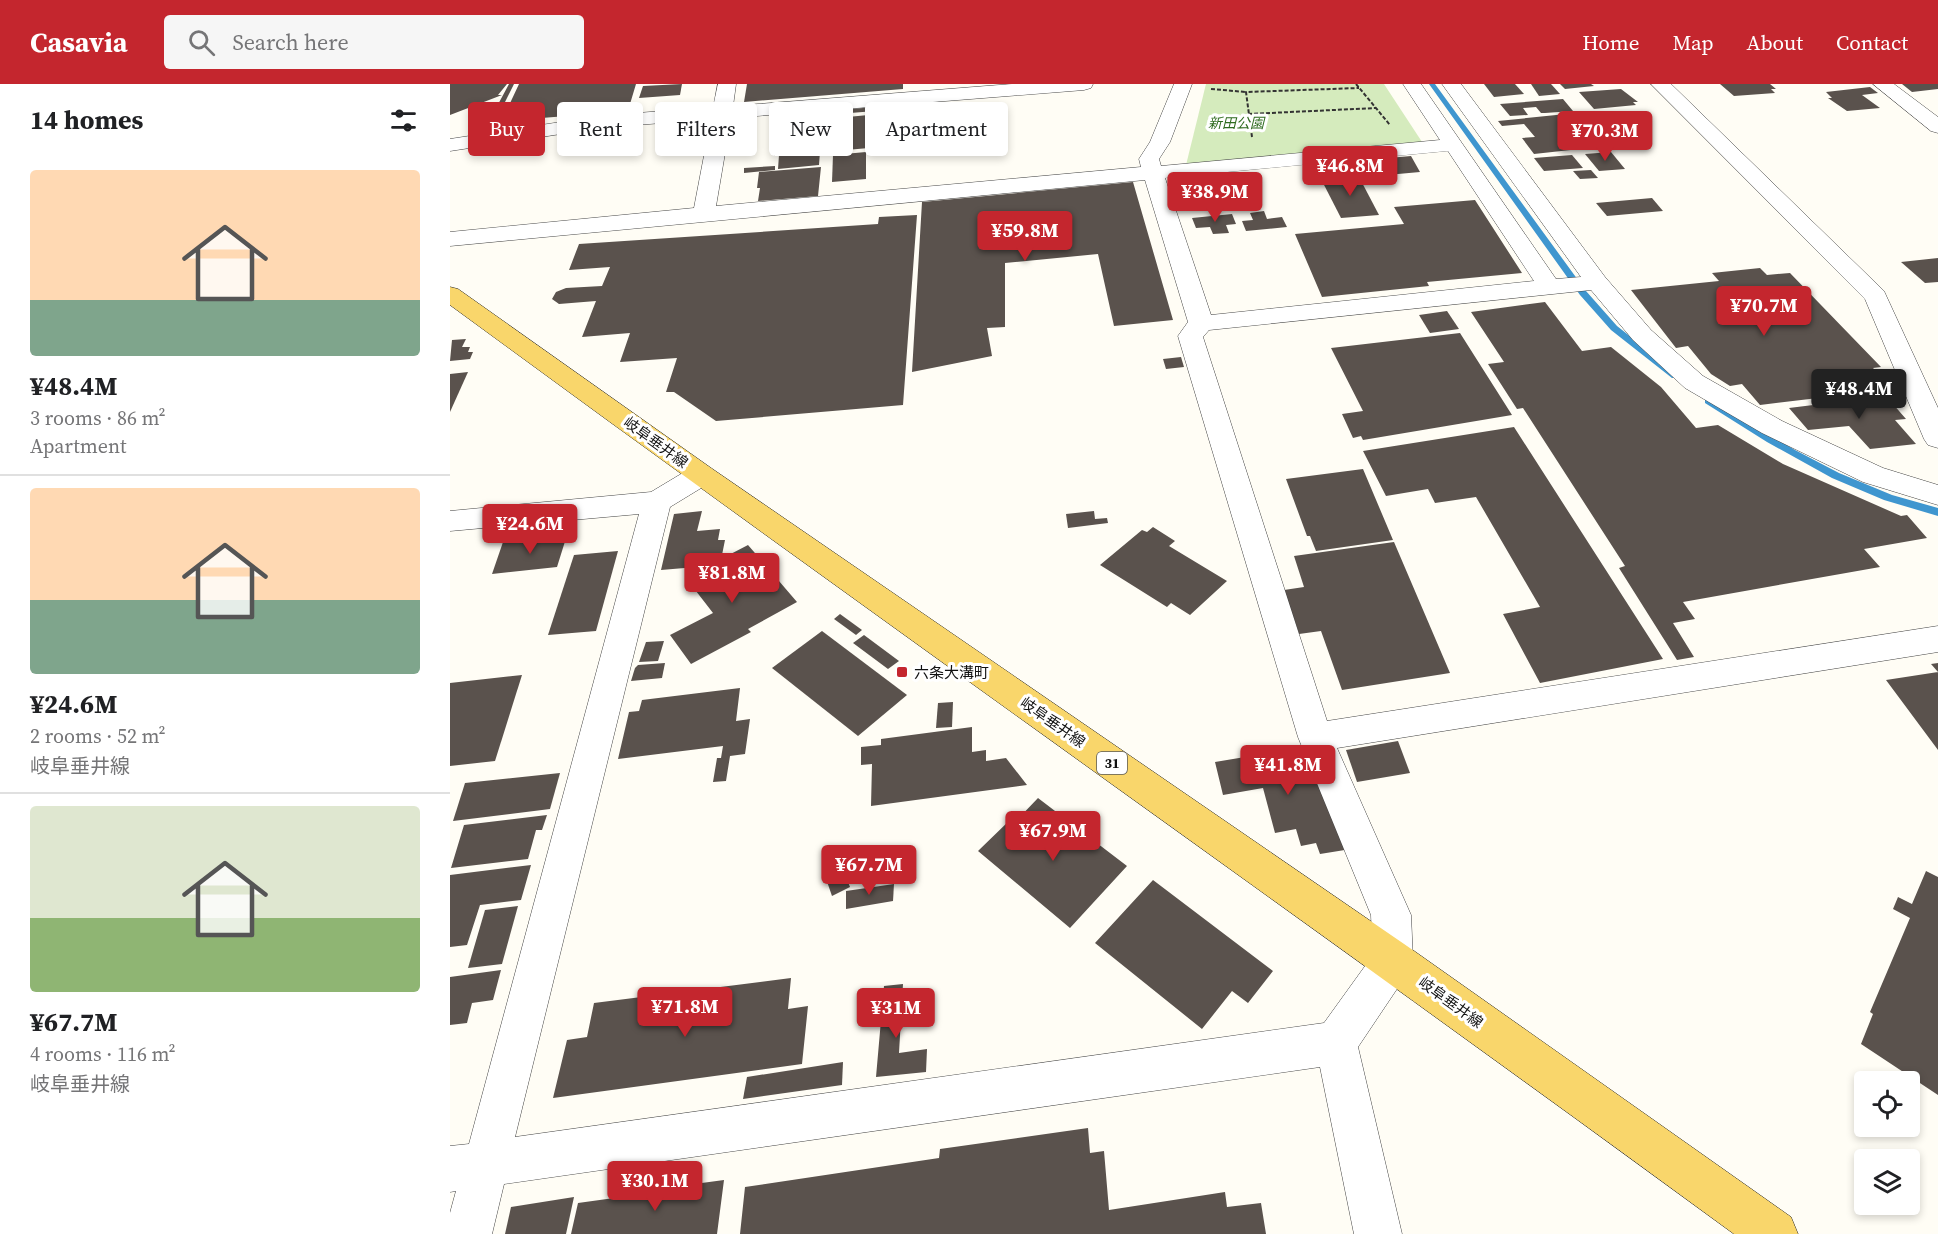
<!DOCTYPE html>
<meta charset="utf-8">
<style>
body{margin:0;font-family:"Source Serif 4","Noto Sans JP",serif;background:#f6f6f6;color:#202124;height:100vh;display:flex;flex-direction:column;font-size:22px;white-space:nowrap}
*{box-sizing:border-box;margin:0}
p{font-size:20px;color:#757577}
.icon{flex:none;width:33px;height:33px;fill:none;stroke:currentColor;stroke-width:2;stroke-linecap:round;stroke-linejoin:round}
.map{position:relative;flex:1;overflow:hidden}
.sheet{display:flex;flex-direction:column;background:#fff;width:450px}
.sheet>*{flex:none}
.hud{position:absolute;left:18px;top:18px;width:570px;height:54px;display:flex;gap:12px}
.tools{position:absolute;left:1404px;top:987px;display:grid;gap:12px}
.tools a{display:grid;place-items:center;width:66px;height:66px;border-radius:6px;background:#fff;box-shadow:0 3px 9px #0003;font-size:30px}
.price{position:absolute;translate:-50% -51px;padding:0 14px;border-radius:6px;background:#c4262e;color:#fff;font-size:20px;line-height:39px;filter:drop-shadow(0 2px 3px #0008)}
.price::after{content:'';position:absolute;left:50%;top:36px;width:18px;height:14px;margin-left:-9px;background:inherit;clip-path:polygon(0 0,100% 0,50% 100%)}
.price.on{background:#222;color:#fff}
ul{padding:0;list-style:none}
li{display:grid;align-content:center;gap:12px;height:318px;padding:0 30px}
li+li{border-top:2px solid #e0e0e0}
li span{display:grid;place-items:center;height:186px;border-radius:6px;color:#555}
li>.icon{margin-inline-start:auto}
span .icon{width:108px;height:108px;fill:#fffc;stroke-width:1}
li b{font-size:26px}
h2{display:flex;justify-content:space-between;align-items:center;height:72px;padding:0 30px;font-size:26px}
.chip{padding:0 21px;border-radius:6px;background:#fff;box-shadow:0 3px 9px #0003;font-size:21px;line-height:54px}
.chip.on{background:#c4262e;color:#fff}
header{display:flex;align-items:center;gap:36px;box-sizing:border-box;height:84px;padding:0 30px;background:#c4262e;color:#fff}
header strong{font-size:28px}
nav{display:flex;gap:33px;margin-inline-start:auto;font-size:21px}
.search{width:420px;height:54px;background:#f6f6f6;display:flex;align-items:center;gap:15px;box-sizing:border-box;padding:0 21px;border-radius:6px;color:#757577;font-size:22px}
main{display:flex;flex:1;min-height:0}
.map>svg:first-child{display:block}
</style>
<header>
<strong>Casavia</strong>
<div class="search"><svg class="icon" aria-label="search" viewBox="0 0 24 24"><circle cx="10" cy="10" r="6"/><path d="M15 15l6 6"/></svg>Search here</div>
<nav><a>Home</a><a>Map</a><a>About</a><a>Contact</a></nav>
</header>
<main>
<section class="sheet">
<h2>14 homes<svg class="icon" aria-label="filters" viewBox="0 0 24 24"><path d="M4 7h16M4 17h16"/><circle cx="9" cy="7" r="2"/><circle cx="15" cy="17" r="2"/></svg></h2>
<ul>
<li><span style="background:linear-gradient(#ffd9b3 70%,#7fa58c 0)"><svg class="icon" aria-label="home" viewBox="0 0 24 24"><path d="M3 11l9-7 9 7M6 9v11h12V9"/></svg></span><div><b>¥48.4M</b><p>3 rooms · 86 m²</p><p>Apartment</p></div></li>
<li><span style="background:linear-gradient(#ffd9b3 60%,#7fa58c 0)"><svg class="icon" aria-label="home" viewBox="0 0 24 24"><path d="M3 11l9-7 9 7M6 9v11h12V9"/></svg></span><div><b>¥24.6M</b><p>2 rooms · 52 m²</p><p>岐阜垂井線</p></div></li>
<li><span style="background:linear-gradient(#dfe7d0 60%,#8fb573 0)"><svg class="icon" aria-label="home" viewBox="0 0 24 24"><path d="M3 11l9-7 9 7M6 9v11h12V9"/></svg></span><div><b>¥67.7M</b><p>4 rooms · 116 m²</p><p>岐阜垂井線</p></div></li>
</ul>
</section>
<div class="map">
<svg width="1488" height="1150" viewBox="0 0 1488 1150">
<rect width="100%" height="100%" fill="#fffdf5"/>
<path fill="#d5ebbd" d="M756,0H934L974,61L736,81Z"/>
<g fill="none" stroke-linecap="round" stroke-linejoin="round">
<g fill="#3f96cf" fill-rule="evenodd">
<path d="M979,0H985L1136,207L1167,242L1228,290V294H1222L1161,246L1130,211Z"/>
<path d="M1258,314L1345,366L1389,389L1442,411L1488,424V432L1434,416L1382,394L1317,358L1255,319V315Z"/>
</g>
</g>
<g fill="#5a524d">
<path d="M0,0H57L48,11H52L0,31Z"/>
<path d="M59,0H64L48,32L65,30L62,37L38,39Z"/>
<path d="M69,0H186L180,20L158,22L155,29L66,36L70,29L55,30Z"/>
<path d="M232,0L230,11L189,14L193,2Z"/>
<path d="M297,0H453V5L294,18Z"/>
<path d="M1034,0H1065L1074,10L1044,13Z"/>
<path d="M1081,0H1101L1110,10L1089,12Z"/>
<path d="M1110,0H1141L1144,2L1115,5Z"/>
<path d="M1270,0H1320L1326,5H1321L1325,9L1284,12Z"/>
<path d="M1452,0H1488V5L1462,8Z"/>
<path d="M1420,3L1428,9L1412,11L1430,24L1397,27L1378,14H1382L1376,8Z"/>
<path d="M1171,5L1188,18H1183L1186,21L1144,25L1129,8Z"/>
<path d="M1113,15L1123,27L1095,29H1091L1086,23L1073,24L1078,31L1060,32L1050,20Z"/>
<path d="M426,23L425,27L388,30V26Z"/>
<path d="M1126,29L1157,62L1084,70L1072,54L1085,53L1074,40L1052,42L1048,37Z"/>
<path d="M429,30L430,38L439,37V45H430V63L385,67L387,34Z"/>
<path d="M542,30L544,52L504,55L503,40L513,39V33Z"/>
<path d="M768,31H780L777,44L765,43Z"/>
<path d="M371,54L369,81L328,85L329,71L324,72L325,58Z"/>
<path d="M416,68V95L382,98L383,71Z"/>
<path d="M1161,68L1175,85L1149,87L1135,70Z"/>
<path d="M1122,71L1133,84L1094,87L1084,74Z"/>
<path d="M961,72L970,88L926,92L916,76Z"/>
<path d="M325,82V86L294,89V84Z"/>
<path d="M371,83L368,112L308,117L310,104H307L309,88Z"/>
<path d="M1141,86L1148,94L1130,95L1123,87Z"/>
<path d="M908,91L929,131L891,134L871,95Z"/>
<path d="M683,98L723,236L664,242L648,170L555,179V243L537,244L542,272L462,288L472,118Z"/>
<path d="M1202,114L1213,127L1157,132L1146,119Z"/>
<path d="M1025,116L1072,189L977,198L979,202L872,213L845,150L954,140L944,123Z"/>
<path d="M814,127L817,135L832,133L837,143L796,147L792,137L803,136L800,129Z"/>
<path d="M782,130L786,140L776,141L779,149L763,150L760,143L746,144L742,134Z"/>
<path d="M467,131L453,321L266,337L224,308H216L227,274L170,278L180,249L132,253L146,217L109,220L102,215L106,208L116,204L152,202L160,183L119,186L129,160L428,140L429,133Z"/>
<path d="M1488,174V198L1475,199L1451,178Z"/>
<path d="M1310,184L1317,191L1340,189L1431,283L1423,284L1444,305L1310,321L1292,300L1280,302L1261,290L1238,262L1226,264L1181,206L1269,197L1262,189Z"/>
<path d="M1095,218L1132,267L1161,263L1211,303L1246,344L1268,341L1333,380L1451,432L1457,431L1477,454L1414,465L1430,483L1233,518L1245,535L1223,539L1244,573L1227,576L1169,484L1175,482L1073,324L1067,325L1038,280L1054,278L1021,228Z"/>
<path d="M997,227L1009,245L980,249L969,231Z"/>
<path d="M1010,249L1062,331L913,356L911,352L903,354L892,330L913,327L881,264Z"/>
<path d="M16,255L12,263H20L18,268H23L20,275L0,277L2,256Z"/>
<path d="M731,273L734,283L716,285L713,275Z"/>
<path d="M18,288L0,328V290Z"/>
<path d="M1436,312L1456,335L1445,336L1466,360L1420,365L1399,342L1358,346L1339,324Z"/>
<path d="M1064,343L1213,575L1090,599L1053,530L1090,523L1026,413L985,419L978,405L936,412L913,367Z"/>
<path d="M913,385L943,456L866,467L860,452H857L836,395Z"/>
<path d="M252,427L247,447L270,445L268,456H275L270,481L211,486L224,430Z"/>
<path d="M644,427L645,435L657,434L658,439L618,444L616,430Z"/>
<path d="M703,443L725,457L719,462L777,497L740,531L721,519L717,523L650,481L692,446L697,448Z"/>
<path d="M117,451L107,483L42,490L53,458Z"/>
<path d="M944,458L1000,589L892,606L871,547L849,550L834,506L854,503L844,472Z"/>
<path d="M298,461L347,518L298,545L301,548L241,580L220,551L263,529L239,498L277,479L273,474Z"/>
<path d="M168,467L146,547L98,551L124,471Z"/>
<path d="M390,530L412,546L406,551L384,535Z"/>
<path d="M372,547L457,611L408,652L322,584Z"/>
<path d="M414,551L449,577L438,585L403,559Z"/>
<path d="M214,557L208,577L189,578L196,558Z"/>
<path d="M215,579L212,594L181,597L185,584L188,581Z"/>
<path d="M1488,579V666L1436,596L1488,588L1481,580Z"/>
<path d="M72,591L45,677L0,682V599Z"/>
<path d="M290,604L286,637L300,635L295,670L280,672L276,697L263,698L267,674H271L273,662L168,675L179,628L189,627L192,616Z"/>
<path d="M503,618L502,643L486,644L488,619Z"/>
<path d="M522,643V668L536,666V677L556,674L577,701L421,722L422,680L411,681V663L431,661V655Z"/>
<path d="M948,657L960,689L907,698L896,666Z"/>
<path d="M855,663L866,696L872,695L901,765L870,770L866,759L851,762L846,745L825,749L813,704L773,711L765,678Z"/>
<path d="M110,689L100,725L3,737L15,699Z"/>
<path d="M588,714L677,782L620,844L528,767L562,734L566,737Z"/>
<path d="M97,731L92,746H86L78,775L1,784L14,741Z"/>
<path d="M390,778L400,803L382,812L373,786Z"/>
<path d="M81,781L71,816L30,821L17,861L0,863V791Z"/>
<path d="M1476,787L1488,793V1011L1411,960L1423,930L1420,928L1460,834L1443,825L1448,813L1462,820Z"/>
<path d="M703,796L823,887L798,919L782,907L752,945L645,859Z"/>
<path d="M444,800L443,817L396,825V807Z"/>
<path d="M68,822L52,880L18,884L35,826Z"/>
<path d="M51,886L43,916L22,919L17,939L0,941V893Z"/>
<path d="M341,894L338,925L358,922L352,980L103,1014L117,956L137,953L144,919Z"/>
<path d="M453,900L449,969L477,965L476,988L426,993L434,902Z"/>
<path d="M393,978L392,1001L293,1015L297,993Z"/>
<path d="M638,1044L640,1069L654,1067L659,1126L775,1108L777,1123L811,1119L816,1150H290L295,1103L489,1074L490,1065Z"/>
<path d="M274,1096L267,1150H121L128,1119L222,1106V1103Z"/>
<path d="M124,1113L116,1150H55L61,1123Z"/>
</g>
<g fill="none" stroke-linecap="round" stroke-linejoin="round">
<g stroke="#444" stroke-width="1">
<g id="minor">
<path d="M268,0H286L283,22L562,0H643L641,4L634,6L281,34L266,122L691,83L689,75L700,58L724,0H742L720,58L709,75L711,82L990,56L953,0H971L1106,195L1131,193L992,0H1011L1155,193L1201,246L1253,292L1332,337L1433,384L1488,401V421L1413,398L1312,349L1235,304L1183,256L1141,206L759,246L753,253L877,637L1488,542V568L887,664L961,831L963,876L957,890L908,963L952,1150H904L870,983L54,1100L42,1150H0V1129L6,1107L0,1108V1062L19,1060L189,430L0,447V427L201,408L241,384L251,381L261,384L265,391L261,398L220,423L65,1053L874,939L923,871L921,831L848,653L728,252L738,238L695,96L0,162V148L244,124L261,35L150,44L0,67V55L150,32L263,23ZM998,67L1084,197L761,231L715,94Z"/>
<path d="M1201,0H1221L1434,207L1488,324V364L1478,361L1474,355L1415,215Z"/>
<path d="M1423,0H1444L1488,33V49L1481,47Z"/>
</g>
</g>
<g stroke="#222" stroke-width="1">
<path id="primary" d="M0,203L8,205L261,384L957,862L1341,1133L1348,1150H1284C858,838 426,534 0,221Z"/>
</g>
<g stroke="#333" stroke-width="2" stroke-dasharray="4 2" stroke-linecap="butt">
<path d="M906,0L940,41"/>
<path d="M761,5L796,8"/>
<path d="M798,30L926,24"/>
<path d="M802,53L796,8L909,4"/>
</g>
<use href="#minor" fill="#fff" fill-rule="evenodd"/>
<use href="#primary" fill="#f9d66b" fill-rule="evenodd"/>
</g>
<rect fill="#c4262e" stroke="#fff" stroke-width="2" x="446" y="582" width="12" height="12" rx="3"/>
<g text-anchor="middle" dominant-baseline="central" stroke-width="6" stroke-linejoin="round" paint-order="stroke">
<g font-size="14" font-style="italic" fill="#2f6b1f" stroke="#fff">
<text x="786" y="39">新田公園</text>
</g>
<rect fill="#fff" stroke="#585858" stroke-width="1.5" x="647" y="668" width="30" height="22" rx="4.5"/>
<g font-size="14" font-weight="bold" fill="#111">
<text x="662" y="679">31</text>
</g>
<g font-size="15" fill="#111" stroke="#fff">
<text transform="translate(206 358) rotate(36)">岐阜垂井線</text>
<text transform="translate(603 638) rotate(35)">岐阜垂井線</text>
<text transform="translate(1001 918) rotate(36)">岐阜垂井線</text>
</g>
<g font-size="15" fill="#111" stroke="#fff" text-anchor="start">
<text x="464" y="588">六条大溝町</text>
</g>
</g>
</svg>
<div class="tools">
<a><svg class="icon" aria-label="locate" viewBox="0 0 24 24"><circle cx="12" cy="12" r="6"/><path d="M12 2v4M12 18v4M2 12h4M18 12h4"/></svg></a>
<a><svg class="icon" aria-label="layers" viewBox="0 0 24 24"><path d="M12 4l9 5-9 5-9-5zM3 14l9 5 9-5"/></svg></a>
</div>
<b class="price" style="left:1155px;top:78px">¥70.3M</b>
<b class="price" style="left:900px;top:113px">¥46.8M</b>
<b class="price" style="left:765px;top:139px">¥38.9M</b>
<b class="price" style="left:575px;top:178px">¥59.8M</b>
<b class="price" style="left:1314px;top:253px">¥70.7M</b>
<b class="price on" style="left:1409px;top:336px">¥48.4M</b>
<b class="price" style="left:80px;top:471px">¥24.6M</b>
<b class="price" style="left:282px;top:520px">¥81.8M</b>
<b class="price" style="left:838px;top:712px">¥41.8M</b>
<b class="price" style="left:603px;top:778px">¥67.9M</b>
<b class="price" style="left:419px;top:812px">¥67.7M</b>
<b class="price" style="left:235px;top:954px">¥71.8M</b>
<b class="price" style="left:446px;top:955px">¥31M</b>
<b class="price" style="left:205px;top:1128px">¥30.1M</b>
<div class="hud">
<a class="chip on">Buy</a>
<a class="chip">Rent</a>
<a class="chip">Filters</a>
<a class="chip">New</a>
<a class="chip">Apartment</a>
</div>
</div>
</main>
